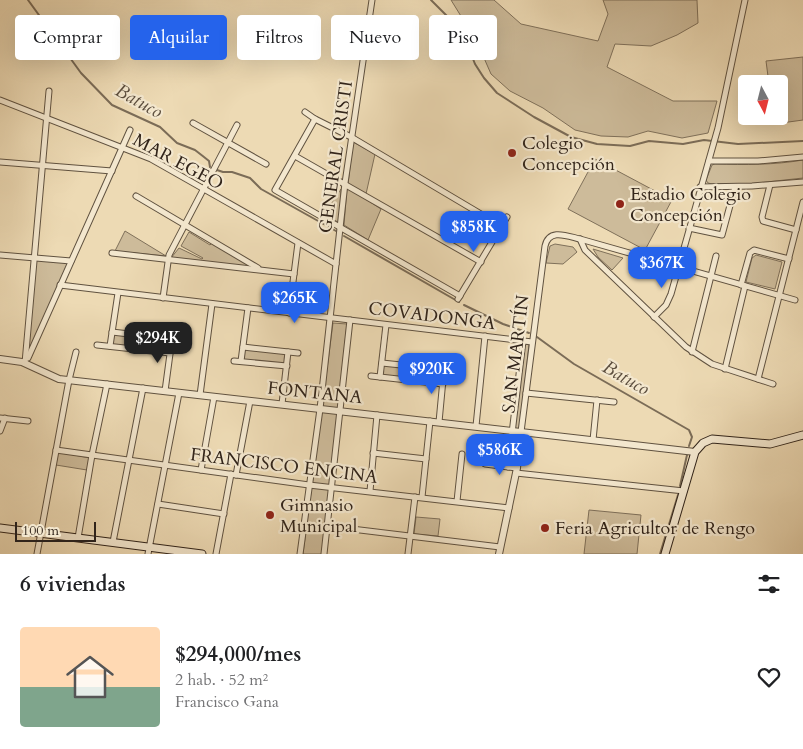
<!DOCTYPE html>
<html lang="es">
<meta charset="utf-8">
<style>
body{margin:0;font-family:Cardo,serif;background:#f2f2f2;color:#202124;height:100vh;display:flex;flex-direction:column;font-size:19px;white-space:nowrap}
*{box-sizing:border-box;margin:0}
p{font-size:16px;color:#757577}
.icon{flex:none;width:28px;height:28px;fill:none;stroke:currentColor;stroke-width:2;stroke-linecap:round;stroke-linejoin:round}
.map{position:relative;height:554px;overflow:hidden}
.details{display:flex;flex-direction:column;background:#fff;flex:1}
.details>*{flex:none}
.top-card{position:absolute;left:15px;top:15px;width:500px;height:45px;display:flex;gap:10px}
.needle{width:32px;rotate:173deg}
.fabs{position:absolute;left:738px;top:75px;display:grid;gap:10px}
.fabs a{display:grid;place-items:center;width:50px;height:50px;border-radius:5px;background:#fff;box-shadow:0 5px 20px #0002;font-size:25px}
.scale{position:absolute;left:15px;bottom:12px;width:81px;box-sizing:border-box;padding-left:5px;border:2px solid #31241a;border-top:0;font-size:14px;line-height:18px;white-space:nowrap;color:#31241a;-webkit-text-stroke:4px #f3e7ce;paint-order:stroke}
.price{position:absolute;translate:-50% -42px;padding:0 11px;border-radius:10px;background:#2563eb;color:#fff;font-size:16px;line-height:32px;filter:drop-shadow(0 1px 2px #0008)}
.price::after{content:'';position:absolute;left:50%;top:30px;width:15px;height:11px;margin-left:-8px;background:inherit;clip-path:polygon(0 0,100% 0,50% 100%)}
.price.active{background:#222;color:#fff}
ul{padding:0;list-style:none}
li{display:flex;align-items:center;gap:15px;height:125px;padding:0 20px}
li span{display:grid;place-items:center;flex:none;width:140px;height:100px;border-radius:5px;color:#555}
li>.icon{margin-inline-start:auto}
span .icon{width:60px;height:60px;fill:#fffc;stroke-width:1}
li b{font-size:21px}
h2{display:flex;justify-content:space-between;align-items:center;height:60px;padding:0 20px;font-size:21px}
.tag{padding:0 18px;border-radius:5px;background:#fff;box-shadow:0 5px 20px #0002;font-size:18px;line-height:45px}
.tag.active{background:#2563eb;color:#fff}
.map>svg:first-child{display:block}
</style>
<div class="map">
<svg width="803" height="554" viewBox="0 0 803 554">
<rect width="100%" height="100%" fill="#eddab4"/>
<filter id="stains"><feTurbulence type="fractalNoise" baseFrequency=".004" numOctaves="4"/><feColorMatrix values="0 0 0 0 .2 0 0 0 0 .09 0 0 0 0 .02 0 0 0 .5 -.17"/></filter>
<radialGradient id="worn" r=".72"><stop offset=".6" stop-color="#630" stop-opacity="0"/><stop offset="1" stop-color="#630" stop-opacity=".3"/></radialGradient>
<g fill="#cdbb9a" stroke="#7f705a">
<path d="M451,0H494L521,24L598,41L608,14L603,0H697L698,23L677,35L651,46L615,44L607,67L673,101H717L708,133L682,138L648,131L628,137L601,136L575,130L543,108L510,91L491,74L477,42Z"/>
<path d="M803,57V120L774,124L773,116H779V84H769L766,61Z"/>
<path d="M353,142L375,154L366,194L348,184Z"/>
<path d="M595,159L672,200L645,250L568,209Z"/>
<path d="M803,160V178L748,184H712L708,183L706,180L712,165L715,164C745,165 774,165 803,160Z"/>
<path d="M347,187L381,209L368,240L344,225Z"/>
<path d="M341,189L340,223L324,215Z"/>
<path d="M125,231L166,256L115,251Z"/>
<path d="M189,232L210,245L212,243L255,268L171,258L179,248L202,259L203,258L181,246Z"/>
<path d="M555,244L573,247L577,252L563,264L546,263L550,246Z"/>
<path d="M593,249L623,258L612,270L598,257Z"/>
<path d="M756,255L782,262L775,289L746,282L752,258Z"/>
<path d="M36,259L68,263L28,355Z"/>
<path d="M333,323L347,324L322,554H303Z"/>
<path d="M114,334L170,341L168,350L113,345Z"/>
<path d="M525,344H529L516,466L510,465Z"/>
<path d="M245,349L286,354L284,364L243,360Z"/>
<path d="M383,364L442,371L441,382L382,376Z"/>
<path d="M58,452L90,458L87,470L56,465Z"/>
<path d="M589,510L641,515L637,554H584Z"/>
<path d="M416,517L440,519L438,536L414,534Z"/>
</g>
<g fill="none" stroke-linecap="round" stroke-linejoin="round">
<g stroke="#7b6c57" stroke-width="2">
<path d="M28,0L81,73L112,105L160,127L177,143L195,150L204,157L209,161L210,167"/>
<path d="M431,0L451,20L466,41L475,64L484,78L497,93L534,117L571,137L597,144L630,146L649,141L683,144L704,140L738,144L803,141"/>
<path d="M217,170L223,172H232L250,178L261,189L336,231"/>
<path d="M344,236L459,302"/>
<path d="M464,305L503,324L529,333"/>
<path d="M537,337L574,364L689,430L692,437L689,446"/>
<path d="M680,486L687,455"/>
<path d="M660,554L678,495"/>
</g>
<g stroke="#605240" stroke-width="7">
<g id="minor">
<path d="M0,100L151,159L336,264"/>
<path d="M305,112L315,119L351,137L501,226"/>
<path d="M315,119L275,190L460,296"/>
<path d="M193,123L266,164"/>
<path d="M295,156L481,262"/>
<path d="M709,161H758L803,157"/>
<path d="M0,162L112,171"/>
<path d="M770,185L762,217L763,221L796,230"/>
<path d="M700,187L752,186L803,182"/>
<path d="M136,196L258,268"/>
<path d="M689,228L722,235L735,187"/>
<path d="M580,239L585,250L686,347L712,364L773,384"/>
<path d="M112,253L294,274"/>
<path d="M0,255L71,261"/>
<path d="M60,285L532,342"/>
<path d="M741,285L750,253L754,250L789,259"/>
<path d="M163,298L169,255L237,125"/>
<path d="M458,299L507,217"/>
<path d="M289,313L298,243"/>
<path d="M654,317L666,305L671,294L718,128L745,0"/>
<path d="M112,332L181,340"/>
<path d="M97,345L170,353"/>
<path d="M110,346L118,293"/>
<path d="M243,347L298,353"/>
<path d="M692,352L716,256"/>
<path d="M28,358L130,130"/>
<path d="M234,361L287,366"/>
<path d="M241,361L248,308"/>
<path d="M25,363L49,91"/>
<path d="M382,363L458,371"/>
<path d="M725,369L745,286"/>
<path d="M371,376L443,384"/>
<path d="M380,377L386,325"/>
<path d="M758,379L803,202"/>
<path d="M165,391L172,339"/>
<path d="M526,393L614,402"/>
<path d="M200,395L212,304"/>
<path d="M282,404L288,352"/>
<path d="M0,418L28,421"/>
<path d="M439,422L444,369"/>
<path d="M476,426L485,336"/>
<path d="M0,431L5,418"/>
<path d="M521,432L545,246C549,228 567,236 580,239L795,300"/>
<path d="M593,440L597,400"/>
<path d="M56,450L309,485L509,508"/>
<path d="M373,453L426,459"/>
<path d="M485,464L517,468"/>
<path d="M508,467L523,341"/>
<path d="M201,470L214,397"/>
<path d="M516,473L684,491"/>
<path d="M236,475L250,401"/>
<path d="M370,491L377,415"/>
<path d="M422,497L430,421"/>
<path d="M457,501L462,454"/>
<path d="M158,504L224,514"/>
<path d="M327,526L500,547"/>
<path d="M78,538L92,455L107,384"/>
<path d="M113,542L143,388"/>
<path d="M37,554L69,380L76,352"/>
<path d="M148,554L179,393"/>
<path d="M216,554L231,474"/>
<path d="M300,554L320,409L345,183L372,0"/>
<path d="M324,554L350,320"/>
<path d="M408,554L415,497"/>
</g>
</g>
<g stroke="#605240" stroke-width="8">
<g id="tertiary">
<path d="M0,359L22,362L59,379L695,452"/>
<path d="M499,554L517,468L521,432"/>
</g>
</g>
<g stroke="#31241a" stroke-width="9">
<g id="secondary">
<path d="M0,528L202,554"/>
<path d="M665,554L695,452L703,443L712,439L770,444L803,435"/>
</g>
</g>
<use href="#minor" stroke="#f3e7ce" stroke-width="5"/>
<use href="#tertiary" stroke="#f3e7ce" stroke-width="6"/>
<use href="#secondary" stroke="#f3e7ce" stroke-width="7"/>
</g>
<g fill="#8f2418" stroke="#f3e7ce" stroke-width="2">
<circle cx="512" cy="153" r="5"/>
<circle cx="620" cy="204" r="5"/>
<circle cx="270" cy="515" r="5"/>
<circle cx="545" cy="528" r="5"/>
</g>
<g text-anchor="middle" dominant-baseline="central" stroke-width="4.5" stroke-linejoin="round" paint-order="stroke">
<g font-size="18" fill="#31241a" stroke="#f3e7ce" text-anchor="start">
<text x="522" y="143">Colegio<tspan x="522" dy="21">Concepción</tspan></text>
<text x="630" y="194">Estadio Colegio<tspan x="630" dy="21">Concepción</tspan></text>
<text x="280" y="505">Gimnasio<tspan x="280" dy="21">Municipal</tspan></text>
<text x="555" y="528">Feria Agricultor de Rengo</text>
</g>
<g font-size="18" fill="#31241a" stroke="#f3e7ce">
<text transform="translate(336 157) rotate(-82)">GENERAL CRISTI</text>
<text transform="translate(178 162) rotate(28)">MAR EGEO</text>
<text transform="translate(432 316) rotate(7)">COVADONGA</text>
<text transform="translate(516 354) rotate(-83)">SAN MARTÍN</text>
<text transform="translate(315 393) rotate(6)">FONTANA</text>
<text transform="translate(284 466) rotate(7)">FRANCISCO ENCINA</text>
</g>
<g font-size="19" font-style="italic" fill="#5c4e3e" stroke="#f3e7ce">
<text transform="translate(139 101) rotate(29)">Batuco</text>
<text transform="translate(626 378) rotate(30)">Batuco</text>
</g>
</g>
<rect width="100%" height="100%" filter="url(#stains)"/>
<rect width="100%" height="100%" fill="url(#worn)"/>
</svg>
<div class="fabs">
<a><svg class="needle" viewBox="-14 -14 28 28"><path d="M0-13l5 13h-10z" fill="#e53935"/><path d="M0 13l5-13h-10z" fill="#757577"/></svg></a>
</div>
<div class="scale">100 m</div>
<b class="price" style="left:474px;top:253px">$858K</b>
<b class="price" style="left:662px;top:289px">$367K</b>
<b class="price" style="left:295px;top:324px">$265K</b>
<b class="price active" style="left:158px;top:364px">$294K</b>
<b class="price" style="left:432px;top:395px">$920K</b>
<b class="price" style="left:500px;top:476px">$586K</b>
<div class="top-card">
<a class="tag">Comprar</a>
<a class="tag active">Alquilar</a>
<a class="tag">Filtros</a>
<a class="tag">Nuevo</a>
<a class="tag">Piso</a>
</div>
</div>
<section class="details">
<h2>6 viviendas<svg class="icon" aria-label="filters" viewBox="0 0 24 24"><path d="M4 7h16M4 17h16"/><circle cx="9" cy="7" r="2"/><circle cx="15" cy="17" r="2"/></svg></h2>
<ul>
<li><span style="background:linear-gradient(#ffd9b3 60%,#7fa58c 0)"><svg class="icon" aria-label="home" viewBox="0 0 24 24"><path d="M3 11l9-7 9 7M6 9v11h12V9"/></svg></span><div><b>$294,000/mes</b><p>2 hab. · 52 m²</p><p>Francisco Gana</p></div><svg class="icon" aria-label="heart" viewBox="0 0 24 24"><path d="M12 20l-8-8c-3-5 5-10 8-4 3-6 11-1 8 4z"/></svg></li>
</ul>
</section>
